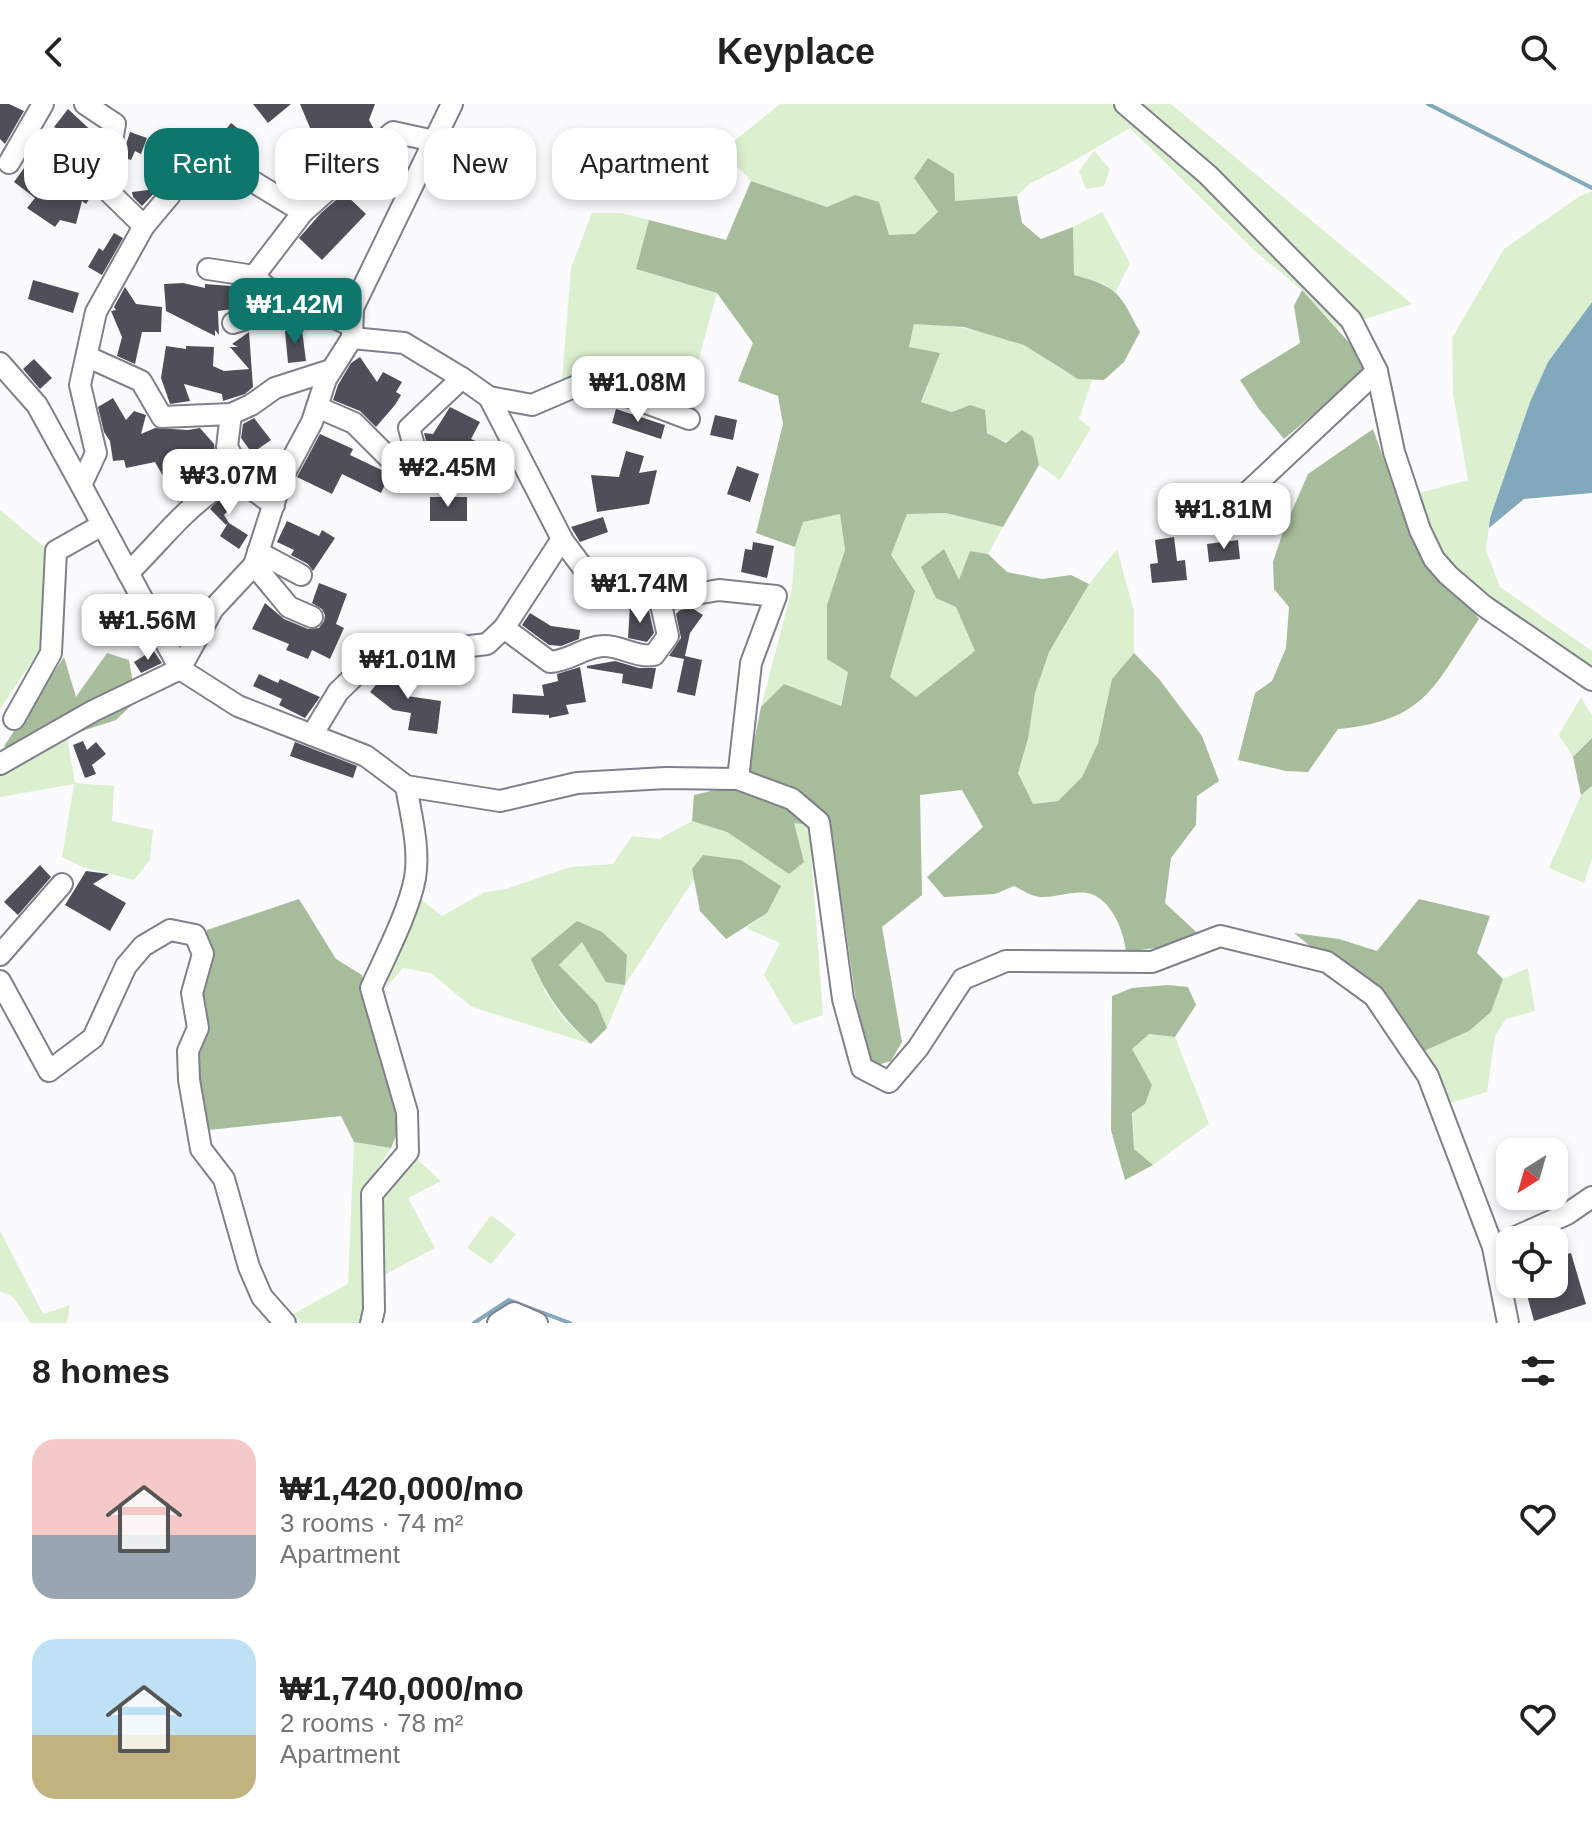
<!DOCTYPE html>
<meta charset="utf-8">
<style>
body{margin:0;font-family:Arial,sans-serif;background:#f6f6f6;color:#222;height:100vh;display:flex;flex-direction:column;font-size:30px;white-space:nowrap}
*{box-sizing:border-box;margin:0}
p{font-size:26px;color:#767676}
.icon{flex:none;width:44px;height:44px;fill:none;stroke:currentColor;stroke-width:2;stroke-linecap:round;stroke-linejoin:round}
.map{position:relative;height:1219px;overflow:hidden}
.sheet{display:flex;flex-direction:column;background:#fff;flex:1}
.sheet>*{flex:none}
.hud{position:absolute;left:24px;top:24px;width:800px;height:72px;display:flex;gap:16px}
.needle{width:52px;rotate:217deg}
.buttons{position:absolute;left:1496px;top:1034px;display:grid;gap:16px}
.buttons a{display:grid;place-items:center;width:72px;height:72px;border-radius:16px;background:#fff;box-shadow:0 4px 12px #0003;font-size:40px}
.price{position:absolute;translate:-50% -68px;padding:0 18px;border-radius:16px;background:#fff;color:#222;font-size:26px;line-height:52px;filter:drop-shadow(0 2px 4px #0008)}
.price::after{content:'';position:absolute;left:50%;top:48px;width:24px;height:18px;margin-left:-12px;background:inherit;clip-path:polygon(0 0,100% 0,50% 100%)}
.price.on{background:#0f766e;color:#fff}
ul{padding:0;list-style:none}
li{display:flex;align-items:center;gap:24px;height:200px;padding:0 32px}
li span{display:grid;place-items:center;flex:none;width:224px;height:160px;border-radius:24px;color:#555}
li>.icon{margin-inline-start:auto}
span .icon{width:96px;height:96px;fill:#fffc;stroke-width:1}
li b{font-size:34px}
h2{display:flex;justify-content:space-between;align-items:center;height:96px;padding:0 32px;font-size:34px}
.tag{padding:0 28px;border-radius:24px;background:#fff;box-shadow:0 4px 12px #0003;font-size:28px;line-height:72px}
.tag.on{background:#0f766e;color:#fff}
header{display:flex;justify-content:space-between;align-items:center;height:104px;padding:0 32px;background:#fff;font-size:36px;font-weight:800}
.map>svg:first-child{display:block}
</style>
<header><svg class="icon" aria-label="back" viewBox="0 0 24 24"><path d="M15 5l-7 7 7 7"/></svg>Keyplace<svg class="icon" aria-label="search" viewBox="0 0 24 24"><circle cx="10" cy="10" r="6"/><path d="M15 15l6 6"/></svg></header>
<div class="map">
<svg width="1592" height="1219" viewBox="0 0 1592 1219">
<rect width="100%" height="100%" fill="#fbfbfe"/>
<g fill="#dcf0d0">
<path d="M780,0H1171L1412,200L1337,224L1302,186L1256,148L1130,24L1063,63L1029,80L1017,92L955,97L939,108L915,131H889L855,91L827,103L751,77L722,47Z"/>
<path d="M1094,47L1110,65L1104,82L1086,85L1079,67Z"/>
<path d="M1592,87V198L1548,258L1530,298L1490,414L1486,446L1500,483L1592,547V569L1487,497L1441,454L1411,391L1468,376L1453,289L1452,234L1504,145L1580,92Z"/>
<path d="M1102,108L1130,159L1115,189L1105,180L1074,171L1073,123Z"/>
<path d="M592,109H621L649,116L636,165L717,189L695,268L686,266L562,276L571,164Z"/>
<path d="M914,219C951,222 992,225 1026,242C1048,254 1066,274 1092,276L1079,315L1091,324L1060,376L1039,361L1033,333C992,342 990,335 970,301L952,308L921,298L928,283L909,244Z"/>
<path d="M0,406L48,446L39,547L0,605Z"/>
<path d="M840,409L845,446L827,501L848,568L840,603L784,580L761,603L792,485L795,443L803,418Z"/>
<path d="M946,409L1003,423L988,450L970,447L960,477L936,494L956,503L975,547L916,594L890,573L915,487L891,451L907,410Z"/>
<path d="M1117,445L1134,507V549L1112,575L1098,639L1082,673L1058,697L1032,700L1018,668L1028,635L1035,589L1049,548L1089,480Z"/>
<path d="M1581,593L1592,612V634L1573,653L1559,631Z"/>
<path d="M67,632L75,679L114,682L112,717L153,726L150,756L134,776L83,763L62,753L74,680L0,693V672Z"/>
<path d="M1592,682V755L1584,779L1549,764L1581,691Z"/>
<path d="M692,717L727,728L789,770L794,718L809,720L823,911L794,921L764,871L780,839L746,824L767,809L692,765L694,775L625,881L607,924L597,900L559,861L582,838L591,849L625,881L627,851L577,818L544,886L564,915L591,940L472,903L431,869L403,864L385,885L418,793L442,812L485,788L506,785L570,763L613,760L632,732L659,735Z"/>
<path d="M1528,864L1535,907L1506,915L1495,932L1487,988L1447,1000L1424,947L1469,927L1491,908L1503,875Z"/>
<path d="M1149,930L1175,933L1209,1020L1153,1061L1134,1046L1131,945Z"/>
<path d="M354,1038L391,1044L365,1084L366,1197L361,1219H301L293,1210L348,1180Z"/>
<path d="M415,1053L441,1077L408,1094L435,1144L384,1171L380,1093Z"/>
<path d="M491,1111L516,1130L491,1160L467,1144Z"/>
<path d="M0,1127L43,1210L70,1201L67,1219H31L13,1193L0,1187Z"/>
</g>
<g fill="#a7bc9b">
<path d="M928,54L954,70L955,97L1017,92L1022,119L1041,135L1073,123L1074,171C1118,183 1119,188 1140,228L1124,258L1104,276L1078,275L1024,241L964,223L914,220L909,243L940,249L921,298L952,308L970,301L985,306L987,329L1006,339L1022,326L1033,333L1039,361L1003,423L946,409L907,410L891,451L915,487L890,573L916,593L975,547L956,503L936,494L921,463L944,445L959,476L970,447L988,450L1007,468L1042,475L1071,471L1089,480L1049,548L1035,589L1028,635L1018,669L1033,700L1058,697L1082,673L1098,639L1112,575L1134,549L1159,575L1202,632L1219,677L1197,692L1196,721L1171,754L1165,799L1206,837L1126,848C1124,827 1111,793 1087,789C1071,787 1058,793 1043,793C1034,794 1022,786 1014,782L995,790L944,793L927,773L983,723L962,686L920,691L922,791L882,823L902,938L891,957L874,962L860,925L831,723L794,719L804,758L789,770L727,728L692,717L694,691L719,685L744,687L761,603L784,580L841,602L848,568L827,555V501L845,446L840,410L803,418L795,443L756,429L783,320L778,292L738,277L753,239L717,189L636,165L649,116L726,136L751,77L827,103L855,91L879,98L889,131L915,130L938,108L914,74Z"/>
<path d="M1302,186L1354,244L1367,265L1284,335L1259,305L1240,276L1300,239L1294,202Z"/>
<path d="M1373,325L1410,429L1479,515C1434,582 1426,617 1338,625L1308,668L1286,667L1238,656L1255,589L1272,577L1286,544L1289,503L1274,485L1273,458L1284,425L1308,370Z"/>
<path d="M107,549L129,556L132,574L141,592L116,616L67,632L24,658L4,642L64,553L76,593Z"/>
<path d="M1592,634V682L1581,691L1573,653Z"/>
<path d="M703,751L741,756L781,782L767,809L726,835L700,807L692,765Z"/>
<path d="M299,795L336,855L362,871L399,1025L391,1044L354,1038L341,1012L209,1026L196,959L204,939L200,889L207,826Z"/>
<path d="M1419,795L1490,812L1477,849L1503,875L1491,908L1469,927L1424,947L1378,887L1319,849L1294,829L1339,835L1377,847Z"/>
<path d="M577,817L602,828L627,851L625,881L606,878L582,838L559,861L597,900L607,924L591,940C561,913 547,892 531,855Z"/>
<path d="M1168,881L1188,883L1196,901L1175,933L1149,930L1132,945L1152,981L1145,1000L1132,1009L1134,1045L1153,1061L1125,1076L1111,1026L1112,892L1132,884Z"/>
</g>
<path fill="#82a8bc" d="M1592,198V389L1524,395L1489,424L1490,414L1530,298L1548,258Z"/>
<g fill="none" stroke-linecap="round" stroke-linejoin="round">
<g stroke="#82a8bc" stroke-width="4">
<path d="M1428,0L1592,84"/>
<path d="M474,1219L509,1196L570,1219"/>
</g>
</g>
<g fill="#4f4f59">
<path d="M0,0H9L24,7L5,40L0,35Z"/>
<path d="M253,0H291L268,19Z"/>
<path d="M300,0H375L369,16L375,27L317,78L297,53L313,31Z"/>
<path d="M68,5L97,32L80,51L57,30L60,26L54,23Z"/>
<path d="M231,19L250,34L235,52L215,39Z"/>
<path d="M130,28L147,34L141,50L135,47L131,56L122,53Z"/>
<path d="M47,59L70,73L78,59L93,69V89L86,100L82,97L76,120L60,116L55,123L27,104L35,94L14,78L24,64L38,74Z"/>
<path d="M157,61L164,64L161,75L157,74L158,85L142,102L133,93L132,88L148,86Z"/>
<path d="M344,89L366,110L322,156L299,134L321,109Z"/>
<path d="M114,129L123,134L102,171L88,163L99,144L103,147Z"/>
<path d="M334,175L351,178L341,201L326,195Z"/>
<path d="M33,176L79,189L73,209L28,195Z"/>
<path d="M183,179L205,184V180L231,182L233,205L218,207L219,231L215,226V232L166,207L164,180Z"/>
<path d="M125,183L136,200L162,203L161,228H142L135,260L117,252L122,233L111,207L116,206L114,203Z"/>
<path d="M302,226L306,257L288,259L285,227Z"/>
<path d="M249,228L253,283L245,290L223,297L222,290L184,280L190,297L170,300L161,274L166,242L186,245V242L214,243L213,262L224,267L249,265L230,243H238L232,240Z"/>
<path d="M360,253L377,278L383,268L402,278L396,288L401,291L395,301L376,323L360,307L333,296L338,281L351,259Z"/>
<path d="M34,255L52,274L40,285L23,265Z"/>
<path d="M113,294L126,316L134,307L146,311L141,330L155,324L188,326L200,324L214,340L215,347L208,351L199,364L202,370L199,381L178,398L155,358L126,364L124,356L113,357L110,337L104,328L98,303Z"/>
<path d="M450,303L480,318L471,335L503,349L507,356L502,364L482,360L455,347L454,350L429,348L424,329L433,330Z"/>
<path d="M616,305L665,321L661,335L612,319Z"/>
<path d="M715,311L737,316L733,336L710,331Z"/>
<path d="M254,314L271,336L252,349L241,334L243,320Z"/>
<path d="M320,330L353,345L350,351L390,370L381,389L342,370L332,390L297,373Z"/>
<path d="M626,347L644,352L639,369L657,366L649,400L597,408L591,371L619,373Z"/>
<path d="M737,362L759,370L750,398L727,390Z"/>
<path d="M233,380L241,393L224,411L229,419L248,431L239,445L220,432L228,419L226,421L210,405Z"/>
<rect x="430" y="393" width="37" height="24"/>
<path d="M603,413L608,428L580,438L571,423Z"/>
<path d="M287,417L319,432L322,426L335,434L313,467L308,460L291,451L294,446L277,438Z"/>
<path d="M1174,433L1177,457L1185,456L1187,476L1152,479L1150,460L1158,459L1155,436Z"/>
<path d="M1238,436L1240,455L1209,458L1207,440Z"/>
<path d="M753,438L774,442L767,474L741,468L745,445L752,446Z"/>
<path d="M319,479L347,490L336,520L344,524L330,555L312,546L308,555L286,546L289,540L252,525L265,499L284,515L308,525L319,524L324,517L325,511L322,505L312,499Z"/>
<path d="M630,502L649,507L654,529L647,538L628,534Z"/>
<path d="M692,504L703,511L690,529L685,552L702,556L695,592L677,588L684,555L669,552L681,534L676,510L680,506Z"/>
<path d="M530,509L551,522L580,526L579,535L561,542L549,541L522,521Z"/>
<path d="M153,546L162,559L141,569L134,558Z"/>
<path d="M615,557L639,564H656L652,585L622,579L623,570L587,564V562Z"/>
<path d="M580,563L586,598L566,601L569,610L549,614V611L512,609L513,590L544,592L542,581L558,577L557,570Z"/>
<path d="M389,565L406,566L418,575L407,592L441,597L437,630L408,626L411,609L393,606L370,588Z"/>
<path d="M259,570L278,579L280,575L320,593L305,614L279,601L282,595L253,582Z"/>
<path d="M83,637L87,646L96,638L106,650L92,661L96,670L85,674L73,641Z"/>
<path d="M295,638L357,662L353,674L290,652Z"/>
<path d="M40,761L51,773L18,811L4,798Z"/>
<path d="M86,767L109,770L93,780L126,799L110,827L65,801Z"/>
<path d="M1571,1149L1586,1200L1534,1217L1524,1180H1561L1554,1153Z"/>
</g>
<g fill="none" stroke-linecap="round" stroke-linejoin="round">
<g stroke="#7f808a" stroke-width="24">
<g id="minor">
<path d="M85,0L115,20L104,83L144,122"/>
<path d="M1125,0L1208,71L1351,216L1377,267L1394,348L1420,426L1434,455L1448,471L1484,502L1592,576"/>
<path d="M434,37L393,28L303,108L206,49L181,53L170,91L144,122L96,208L80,281L96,349L81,381L180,565L238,602L312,631L338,588L376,551L428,555L446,545L487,540L504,524L562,435"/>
<path d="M9,59L43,0"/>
<path d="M208,165L254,172L276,192L300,198"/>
<path d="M254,172L303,108"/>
<path d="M233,219L300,198L352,222"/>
<path d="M352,234L404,239L462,274L489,293L532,301L581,280L601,282L689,315"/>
<path d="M88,253L141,277L162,313L231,310L251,301L275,284L331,266"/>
<path d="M0,259L37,301L81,381"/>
<path d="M489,293L563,437L587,469L611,483L660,496L668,532L654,551C637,554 622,542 604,542C585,542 570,557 550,558L504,524"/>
<path d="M317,303L354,319L388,353L401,361"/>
<path d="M231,310L227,343L249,383L274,401"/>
<path d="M421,367L409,324L462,274"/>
<path d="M1217,417L1377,267"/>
<path d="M258,448L301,471"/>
<path d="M254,461L289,503L312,513"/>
<path d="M128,469C156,442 180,410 211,388L217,360"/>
<path d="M14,615L51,549L56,447L102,421"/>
<path d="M312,631L366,652L406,682L500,697L577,679L666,674L738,675L751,559L776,492L719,486L660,496"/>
<path d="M0,660L93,607L180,565L213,505L254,461L282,374L312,318L326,275L352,234L353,204L452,0"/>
<path d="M738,675L792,695L819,718L843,895L862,964L889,978L918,944L963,875L1006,857L1152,858L1220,832L1327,858L1374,892L1428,972L1493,1143L1508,1219"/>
<path d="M0,851L62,780"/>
<path d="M0,877L49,967L93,934L126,862L143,842L170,826L195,831L203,850L192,889L198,924L188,947L189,976L201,1045L224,1075L249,1163L262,1193L285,1219"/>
<path d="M1493,1143L1567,1110L1592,1093"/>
<path d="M371,1219L374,1206L372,1090L408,1048L407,1008L371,884C385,853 409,807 415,774C420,745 411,711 406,682"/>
<path d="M498,1219L514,1209L537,1219"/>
</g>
</g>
<use href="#minor" stroke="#fff" stroke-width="20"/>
</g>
</svg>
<div class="buttons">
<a><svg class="needle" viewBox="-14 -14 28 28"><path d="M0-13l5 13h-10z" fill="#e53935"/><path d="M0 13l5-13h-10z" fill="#767676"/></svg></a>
<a><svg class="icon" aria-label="locate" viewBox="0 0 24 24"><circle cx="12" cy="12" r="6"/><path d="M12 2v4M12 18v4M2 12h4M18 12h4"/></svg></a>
</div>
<b class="price on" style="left:295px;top:242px">₩1.42M</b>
<b class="price" style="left:638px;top:320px">₩1.08M</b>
<b class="price" style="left:448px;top:405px">₩2.45M</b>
<b class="price" style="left:229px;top:413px">₩3.07M</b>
<b class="price" style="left:1224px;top:447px">₩1.81M</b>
<b class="price" style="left:640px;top:521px">₩1.74M</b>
<b class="price" style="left:148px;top:558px">₩1.56M</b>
<b class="price" style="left:408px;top:597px">₩1.01M</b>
<div class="hud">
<a class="tag">Buy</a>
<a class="tag on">Rent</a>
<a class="tag">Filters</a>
<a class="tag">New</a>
<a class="tag">Apartment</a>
</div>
</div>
<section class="sheet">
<h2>8 homes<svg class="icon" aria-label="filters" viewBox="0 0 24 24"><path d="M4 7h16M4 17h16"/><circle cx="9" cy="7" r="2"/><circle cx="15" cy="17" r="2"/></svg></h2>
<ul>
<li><span style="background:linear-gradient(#f6c9c9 60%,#9aa5b1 0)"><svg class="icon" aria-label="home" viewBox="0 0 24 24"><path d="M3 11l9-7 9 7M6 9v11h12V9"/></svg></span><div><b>₩1,420,000/mo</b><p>3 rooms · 74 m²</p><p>Apartment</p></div><svg class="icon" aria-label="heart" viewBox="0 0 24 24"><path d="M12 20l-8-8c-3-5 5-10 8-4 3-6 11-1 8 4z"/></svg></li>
<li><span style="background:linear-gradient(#bfe0f5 60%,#c2b280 0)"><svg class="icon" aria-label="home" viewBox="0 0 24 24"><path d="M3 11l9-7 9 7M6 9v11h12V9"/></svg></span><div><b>₩1,740,000/mo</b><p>2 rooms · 78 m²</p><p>Apartment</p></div><svg class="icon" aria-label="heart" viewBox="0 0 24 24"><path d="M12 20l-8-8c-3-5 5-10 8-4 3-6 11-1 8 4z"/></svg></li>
</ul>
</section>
